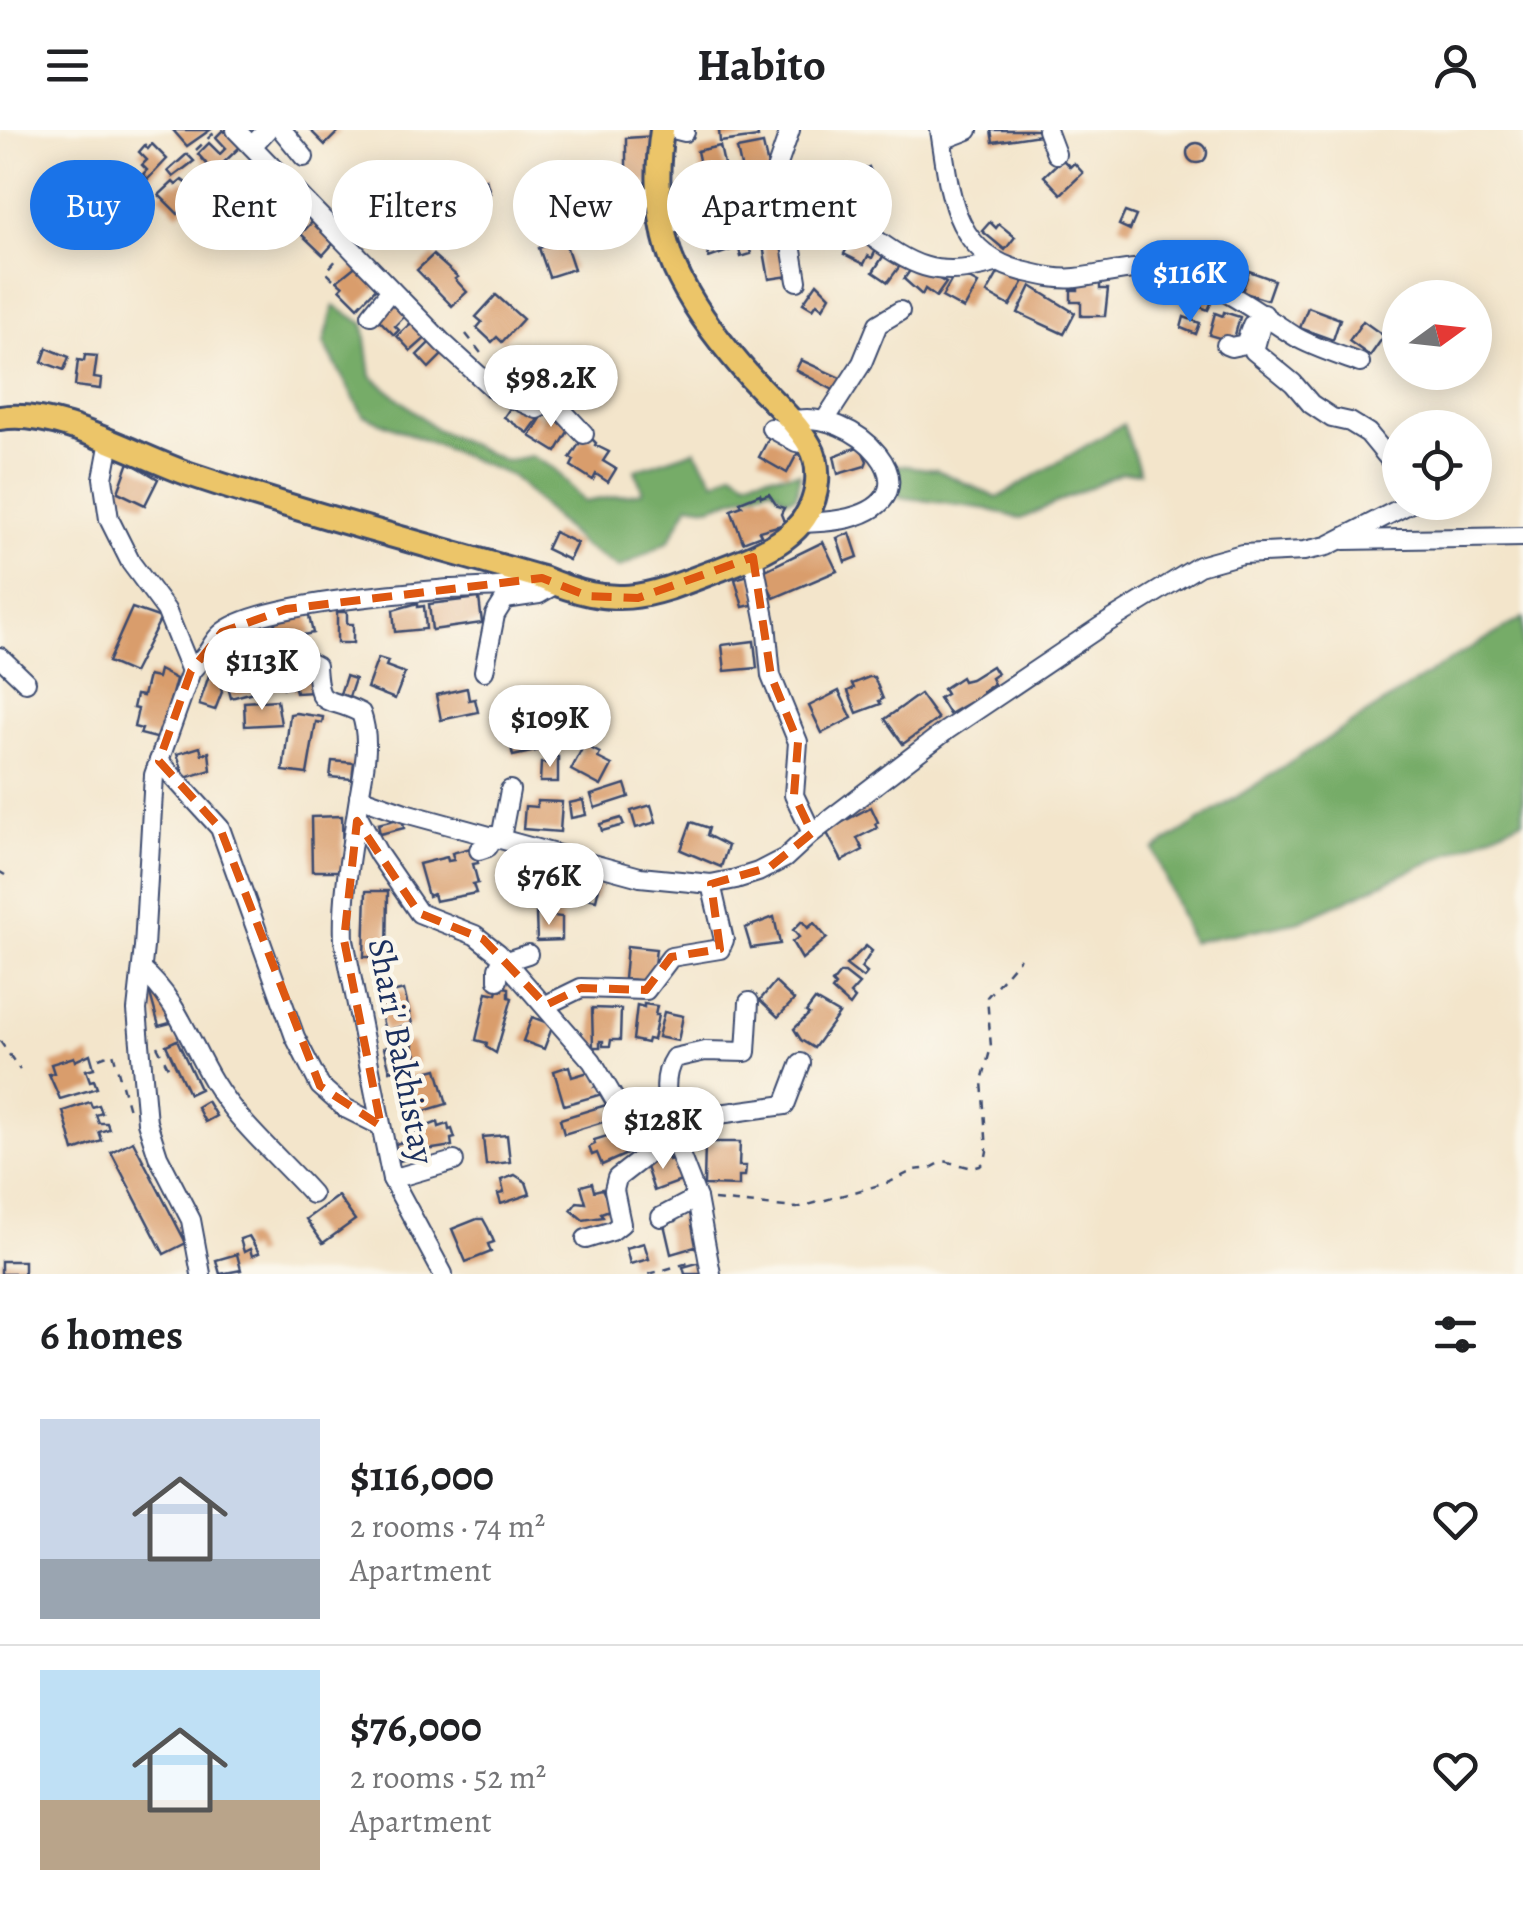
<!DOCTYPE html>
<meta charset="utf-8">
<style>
body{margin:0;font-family:Alegreya,serif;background:#f6f6f6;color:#202124;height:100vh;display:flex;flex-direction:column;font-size:38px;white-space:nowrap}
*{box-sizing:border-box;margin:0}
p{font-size:32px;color:#757577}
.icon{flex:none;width:55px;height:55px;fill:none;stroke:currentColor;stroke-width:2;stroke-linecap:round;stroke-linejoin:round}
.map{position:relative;height:1144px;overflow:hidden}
.details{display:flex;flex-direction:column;background:#fff;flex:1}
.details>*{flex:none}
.hud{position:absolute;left:30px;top:30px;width:1000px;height:90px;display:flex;gap:20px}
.needle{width:65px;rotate:75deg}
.controls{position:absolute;left:1382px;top:150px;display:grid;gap:20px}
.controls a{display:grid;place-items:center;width:110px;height:110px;border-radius:50%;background:#fff;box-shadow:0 5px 25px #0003;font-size:50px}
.price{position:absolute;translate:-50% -85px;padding:0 22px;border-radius:35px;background:#fff;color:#222;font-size:32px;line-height:65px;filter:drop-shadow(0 2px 5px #0008)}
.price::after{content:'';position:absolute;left:50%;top:60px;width:30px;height:22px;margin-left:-15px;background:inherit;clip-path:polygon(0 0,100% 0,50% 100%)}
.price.current{background:#1a73e8;color:#fff}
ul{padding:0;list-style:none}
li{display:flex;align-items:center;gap:30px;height:250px;padding:0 40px}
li+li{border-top:2px solid #e0e0e0}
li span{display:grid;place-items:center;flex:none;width:280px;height:200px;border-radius:0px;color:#555}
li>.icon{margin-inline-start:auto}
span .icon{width:120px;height:120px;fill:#fffc;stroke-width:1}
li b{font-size:42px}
h2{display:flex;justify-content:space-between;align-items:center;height:120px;padding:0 40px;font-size:42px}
.pill{padding:0 35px;border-radius:45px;background:#fff;box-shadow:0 5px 25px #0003;font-size:35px;line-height:90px}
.pill.current{background:#1a73e8;color:#fff}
header{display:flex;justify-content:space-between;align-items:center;height:130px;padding:0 40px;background:#fff;font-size:45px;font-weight:700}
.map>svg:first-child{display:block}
</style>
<header><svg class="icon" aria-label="menu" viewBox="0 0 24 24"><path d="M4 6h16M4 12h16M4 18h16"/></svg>Habito<svg class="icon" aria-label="person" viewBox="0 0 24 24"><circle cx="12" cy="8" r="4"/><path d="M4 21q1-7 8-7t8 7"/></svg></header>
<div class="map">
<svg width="1523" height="1144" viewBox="0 0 1523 1144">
<rect width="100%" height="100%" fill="#fbf7ec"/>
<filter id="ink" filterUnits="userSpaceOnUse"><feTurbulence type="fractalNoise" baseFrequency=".01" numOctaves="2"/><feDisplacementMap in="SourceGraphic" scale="20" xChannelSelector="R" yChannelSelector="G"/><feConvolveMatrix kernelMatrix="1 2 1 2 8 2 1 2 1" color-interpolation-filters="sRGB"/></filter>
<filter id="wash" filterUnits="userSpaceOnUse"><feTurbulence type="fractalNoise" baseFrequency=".0048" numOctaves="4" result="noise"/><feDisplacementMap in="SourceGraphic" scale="40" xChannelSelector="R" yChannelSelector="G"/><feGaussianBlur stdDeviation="2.25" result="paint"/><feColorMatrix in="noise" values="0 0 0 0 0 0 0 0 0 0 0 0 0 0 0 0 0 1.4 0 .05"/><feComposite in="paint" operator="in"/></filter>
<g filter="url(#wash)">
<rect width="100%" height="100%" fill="#f3e5cb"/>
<g fill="#76ac68" stroke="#486e63" stroke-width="2.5">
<path d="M334,176L364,194L371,246L436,299L505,331L531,326L555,339L584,372L643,362L635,340L695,320L715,352L733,341L747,350C765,342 780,345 800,343L796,366L786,369L771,357L709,377L689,374L669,411L619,438L582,415L512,346L363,285L324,213Z"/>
<path d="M1123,294L1140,342L1121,343L1021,389L987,379L899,367L897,335L937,340L997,368Z"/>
<path d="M1523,488V690L1300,791L1191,812L1154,720L1455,527Z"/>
</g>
<g id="blocks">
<g fill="#d99d6c">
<path d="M173,0H210L187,16Z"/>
<path d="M223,0L241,16L214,42L198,24L209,13L220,24L226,18L216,7Z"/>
<path d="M310,0H340L325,15Z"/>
<path d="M719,0H757L758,7L720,12Z"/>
<path d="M991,0H1039L1040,5L993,12Z"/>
<path d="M655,6L654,53H626V8Z"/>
<circle cx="1197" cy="23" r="10"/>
<path d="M152,14L167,29L148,49L143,44L147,40L142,35L147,30L139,22L145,15L148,19Z"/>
<path d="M763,14L770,45L744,50L737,19Z"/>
<path d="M720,16L730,62L707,67L697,21Z"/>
<path d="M187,24L194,31L173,47L168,41Z"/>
<path d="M1062,29L1070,37L1074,33L1083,43L1061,64L1044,46Z"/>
<path d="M858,37L860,41L869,37L877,57L869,61L872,66L863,70L860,63L856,65L846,42Z"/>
<path d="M486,49L490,63L470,68L467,54Z"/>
<path d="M182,50L196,60L193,62L197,66L178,84L159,65L173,52L176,55Z"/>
<path d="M825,52L826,57L836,55L842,83L823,91L814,57Z"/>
<path d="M286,53L308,75L285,100L263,78Z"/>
<path d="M1125,82L1136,86L1130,100L1119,95Z"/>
<path d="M317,87L339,107L323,125L301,104Z"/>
<path d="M724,89L734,119L709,128L699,98Z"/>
<path d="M743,92L751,124L741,127L733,95Z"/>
<path d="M990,92L996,98L999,94L1015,107L1005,120L982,101Z"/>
<path d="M855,102L879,114L872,128L868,126L864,134L844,124Z"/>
<path d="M779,107L782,121L787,120L789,146L769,149L762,110Z"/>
<path d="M564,109L574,139L549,147L539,118Z"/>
<path d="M1171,116L1194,124L1188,141L1165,133Z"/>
<path d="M886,122L902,133L888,152L873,142Z"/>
<path d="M1224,124L1243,132L1234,155L1214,147Z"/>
<path d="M433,125L458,147L455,149L467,162L452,176L417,140Z"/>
<path d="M358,134L379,155L358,177L340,159L343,156L337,151Z"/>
<path d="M914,135L946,153L936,167L925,159L922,165L904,149Z"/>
<path d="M1001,138L1024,151L1010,176L987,163Z"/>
<path d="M1249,141L1274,150L1267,170L1242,162Z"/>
<path d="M956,142L978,154L964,179L942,167Z"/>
<path d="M1078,151H1100V159H1108L1105,186H1081V172H1071V160H1078Z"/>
<path d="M817,153L830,166L823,178L817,173L813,179L803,173Z"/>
<path d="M1175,153L1213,169L1208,180L1170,165Z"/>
<path d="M1031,156L1075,183L1064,204L1018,183Z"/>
<path d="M496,165L523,189L502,212L497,207L492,212L477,198L482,192L476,187Z"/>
<path d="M392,169L406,185L395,196L399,200L394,205L376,187Z"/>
<path d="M1308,177L1340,189L1333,210L1300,198Z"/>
<path d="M1224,182L1240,187L1233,212L1209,205L1215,183L1223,186Z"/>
<path d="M1184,187L1200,193L1196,204L1181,198Z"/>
<path d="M1363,191L1384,206L1370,226L1349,211Z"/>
<path d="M412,192L428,206L411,221L397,206Z"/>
<path d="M432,210L444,223L429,238L417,225Z"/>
<path d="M47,218L69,227L64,240L42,232Z"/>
<path d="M85,225L97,226L94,248L101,249L100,259L75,256L78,230L84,231Z"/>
<path d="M801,230L845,250L839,263L796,240Z"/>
<path d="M1410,242H1452L1449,259L1408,250Z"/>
<path d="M513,274L541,285L528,303L504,287Z"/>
<path d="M548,277L561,289L573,293L556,322L530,306Z"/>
<path d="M589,306L596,313L595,315L609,322L603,331L616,339L608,352L596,344L593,350L571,336L574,330L570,328L582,309Z"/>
<path d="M770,306L798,322L787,343L759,327Z"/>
<path d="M860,316L867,331L865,336L838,344L834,326Z"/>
<path d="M129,332L158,349L145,375L118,362Z"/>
<path d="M760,364L761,367L769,364L777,376L784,378L781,384L785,394L759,401L761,405L743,412L731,380L742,376L740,372Z"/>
<path d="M554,402L577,413L569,430L546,419Z"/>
<path d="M850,403L858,427L845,432L837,408Z"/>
<path d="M823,412L837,441L774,468L761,442Z"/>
<path d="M752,444L760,473L743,477L735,449Z"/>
<path d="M479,468L482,493L432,500L429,474Z"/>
<path d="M418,473V477L424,476L426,499L395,502L393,480Z"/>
<path d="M132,478L161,488L133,543L108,532Z"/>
<path d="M308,482L313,503L279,510L274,490Z"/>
<path d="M337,482H347V494H353V513H337Z"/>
<path d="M754,511L757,538L725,541L722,515Z"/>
<path d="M378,528L388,531L386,536L405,543L395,569L367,558Z"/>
<path d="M257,529L261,556L252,558L253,562L231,568L223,538Z"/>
<path d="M301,532L312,542L314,562L296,563L295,557L284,558V549H279L278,540L290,539V533Z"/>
<path d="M992,536L997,544L991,548L994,554L983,562L984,564L949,584L939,568L946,564L943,559L961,547L963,551L971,549Z"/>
<path d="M159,540L176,549L160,609L140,604L142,599L134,597L138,579L133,578L136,565L143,566L148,546L157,548Z"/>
<path d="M209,545L218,548L222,562L215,580L199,575Z"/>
<path d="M346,546L355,549L349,567L340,564Z"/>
<path d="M869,547H874L883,569L879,571L881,574L857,583L848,561L854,558L852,554Z"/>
<path d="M467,558L469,570L475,569L478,582L441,590L436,565Z"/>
<path d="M839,561L852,588L822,603L809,576Z"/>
<path d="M920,564L938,589L903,614L885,589Z"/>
<path d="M277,570L281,594L245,596L244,572Z"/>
<path d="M296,583L323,587L322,593L316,592L307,644L283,641L290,584Z"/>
<path d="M533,584L535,592L542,590L546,607L538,609L540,620L513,626L511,617L517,616L511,589Z"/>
<path d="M584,615L600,623L598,628L612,635L601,656L571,640Z"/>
<path d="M200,617L202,624L209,622L211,640L185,648L177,624Z"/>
<path d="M548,626L558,627V652H540L541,633H548Z"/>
<path d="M332,631L354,633L352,649L330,647Z"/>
<path d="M625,654L629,667L595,678L591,665Z"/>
<path d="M583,670L586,685L571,688L569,673Z"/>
<path d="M537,671L562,672L560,702L523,699L525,676L537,677Z"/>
<path d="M651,675L656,692L636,698L631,681Z"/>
<path d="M871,677L878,692L875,694L877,698L857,708L863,720L842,731L826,701Z"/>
<path d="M342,686L343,741H312L311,687Z"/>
<path d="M402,688L404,698L380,704L378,694Z"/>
<path d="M621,688L624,695L602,701L600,694Z"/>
<path d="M691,692L709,698L707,705L728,716L721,737L681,720Z"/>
<path d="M474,717L478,733L473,734L478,753L473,754L476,763L435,771L433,764L428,766L419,734L447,727L448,731L454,730L452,723Z"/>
<path d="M570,733L603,740L596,770L564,763Z"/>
<path d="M535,747L540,769L510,776L505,755Z"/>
<path d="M366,761H388L387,827H364Z"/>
<path d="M536,784L562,787V810L537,811Z"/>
<path d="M774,787L780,814L751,818L745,798Z"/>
<path d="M802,791L808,798L814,793L827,808L802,829L792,812L799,807L793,800Z"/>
<path d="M627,816L656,819L652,851L624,849Z"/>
<path d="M866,816L872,821L861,838L867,843L863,848L846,835Z"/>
<path d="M840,843H845L859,854L850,864L855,869L850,876L832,860L835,856L832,853Z"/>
<path d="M775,852L794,870L778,887L760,870Z"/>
<path d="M160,857L170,893L159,896L149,860Z"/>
<path d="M504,857L509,858V867L512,868L496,923L486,917L487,913L476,910L487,862L497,864L498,859L503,860Z"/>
<path d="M404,860L412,894L385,901L379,876L383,875L380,866Z"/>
<path d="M815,870L839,884L814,918L801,910L794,899L809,884L806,882Z"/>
<path d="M644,874L657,876L655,885H658L653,910L648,909L647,913L633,910L637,875L644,877Z"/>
<path d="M592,878L621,879L620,910H611L610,916H603V911H600V917H593Z"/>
<path d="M664,882L683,886L678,911L658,907Z"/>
<path d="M532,887L553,895L544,919L523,911Z"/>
<path d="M177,910L200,959L189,964L166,915Z"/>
<path d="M412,911L418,933L390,941L384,918Z"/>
<path d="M90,924L94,938L86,940L90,951L94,950L97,958L60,969L49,944L54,943L51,934L74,927L75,931Z"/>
<path d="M569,936L572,947L592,941L600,952L596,956L603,954L606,963L564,975L554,941Z"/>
<path d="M437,939L447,974L417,983L407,947Z"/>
<path d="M207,971L216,986L205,992L197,977Z"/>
<path d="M90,972L92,977L99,975L102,983L96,985L99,993H107L109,999L99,1002L102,1011L74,1021L63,981Z"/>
<path d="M606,975L613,989L564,1004L560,989Z"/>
<path d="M438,992L439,997L448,994L449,1000L452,999L455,1008L451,1009L452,1016L420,1021L415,1001Z"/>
<path d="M636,997L643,1014L628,1020L629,1023L602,1035L597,1023L592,1025L589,1017L595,1014L594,1010Z"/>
<path d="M507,1005L510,1032L486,1035L483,1007Z"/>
<path d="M133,1011L186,1113L164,1124L111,1022Z"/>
<path d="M404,1012L409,1028L400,1031L395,1014Z"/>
<path d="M705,1012H740L739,1036H746L745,1046H739V1056L704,1055Z"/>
<path d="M666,1023L669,1030L674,1028L684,1050L654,1061L644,1031Z"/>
<path d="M515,1045L526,1052L530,1064L501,1074L498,1064L504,1063L501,1050Z"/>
<path d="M592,1053L594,1061L602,1059L612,1079L601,1083L603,1087L583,1090L571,1080L577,1072L586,1073L581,1056Z"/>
<path d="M338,1066L355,1090L323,1113L306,1089Z"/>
<path d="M694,1082L702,1115L671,1124L664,1094L676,1091L675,1087Z"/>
<path d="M477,1089H483L488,1098L494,1112L488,1114L491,1122L466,1132L452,1099Z"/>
<path d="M249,1106L259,1123L252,1126L250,1119L244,1122L240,1109Z"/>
<path d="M644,1113L649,1129L630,1134L626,1118Z"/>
<path d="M237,1124L241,1140L220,1144L216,1130Z"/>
<rect x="1" y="1131" width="23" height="13"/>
<path d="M701,1132L704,1144H685L683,1137Z"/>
</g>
</g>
</g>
<g filter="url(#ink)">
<use href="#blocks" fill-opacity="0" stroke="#3b4a6e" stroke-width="2.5"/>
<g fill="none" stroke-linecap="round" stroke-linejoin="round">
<g stroke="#3b4a6e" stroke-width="22">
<g id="minor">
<path d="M236,0L442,212L496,261L537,279L553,271L584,304"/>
<path d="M282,0L304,27"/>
<path d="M677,0L685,2"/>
<path d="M940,0C950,62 952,123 1022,141C1039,145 1058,150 1076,148C1110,144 1139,133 1174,142C1219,152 1258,183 1296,207C1315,218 1339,225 1360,233"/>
<path d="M1047,0L1056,24"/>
<path d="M942,10L968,0"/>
<path d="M252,16L267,0"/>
<path d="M597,72L659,65"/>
<path d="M664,95L731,82C743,84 750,91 760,97C792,114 816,107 846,89C902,126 923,154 995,133"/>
<path d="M757,95L790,0"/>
<path d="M790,108L797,151"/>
<path d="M1264,184L1254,221L1293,253L1311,274L1332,288L1350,292L1368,303L1400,342"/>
<path d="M371,185L390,161"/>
<path d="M1226,215L1231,217L1245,214L1252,195"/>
<path d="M825,290L862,233L878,194L900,181"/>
<path d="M791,291C853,275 942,364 849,388C834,392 817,392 802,393"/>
<path d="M771,298L796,312L809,314"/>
<path d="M110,311L103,348L109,389L131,433L166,480L191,541"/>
<path d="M1344,410L1523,407"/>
<path d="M753,427L766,493L771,546L798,612L794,665L812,703"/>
<path d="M0,527L26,552"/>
<path d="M484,541L495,485L505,469L539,464L556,454"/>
<path d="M159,631L220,698L295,907L320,956L345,978L381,996"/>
<path d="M359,667L405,683L640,747L711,754L736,749L758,742L785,728L812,703L947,600L1100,497L1199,436L1242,424L1304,421L1327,416L1413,372"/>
<path d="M357,684L379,725L419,783L475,805L498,823L592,931L626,989L650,1005L676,1014L697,1068L711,1144"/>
<path d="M501,708L510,660"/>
<path d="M479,720L488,717L494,706"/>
<path d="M506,831L528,824"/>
<path d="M142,840C177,869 190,913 213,951C239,994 279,1027 312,1064"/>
<path d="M498,850V838L503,828"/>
<path d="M546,875L581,858L646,860L671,827L720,819L724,810L711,754"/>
<path d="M674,999C668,976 660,949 674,928L705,921L746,922L749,872"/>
<path d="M392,1049L454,1031"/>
<path d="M661,1087L697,1068"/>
<path d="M586,1109L612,1101L621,1094L614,1060L617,1048L667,1009L674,999L697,987L785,975L801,933"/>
<path d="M201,1144L191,1090L158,1026L147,992L137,880L144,817L154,645L191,541L207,523"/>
<path d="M443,1144L392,1049L344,810C342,763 352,714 359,668C364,639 371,611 361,583C325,564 319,582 316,536C302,530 286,518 271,517C246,515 233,532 207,523C211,517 215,509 221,504C252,474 402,463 449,459C481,457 512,460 542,448"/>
</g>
</g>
<g stroke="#3b4a6e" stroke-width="28">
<path id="major" d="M0,288C55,278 137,326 189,344C305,383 424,414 542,448C620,481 647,467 723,438C765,422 813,404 817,352C818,339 817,328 810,316C795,290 770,269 750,247C724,217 698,185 680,149C657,105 655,48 662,0"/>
</g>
<g stroke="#3b4a6e" stroke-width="2.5" stroke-dasharray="8 8" stroke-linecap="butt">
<path d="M196,20L217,0"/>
<path d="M345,90L380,74L402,94"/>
<path d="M289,105L303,89"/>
<path d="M333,149L326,142L337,129"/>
<path d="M466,204L484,227"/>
<path d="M0,742L5,745"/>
<path d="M0,911L20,940"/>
<path d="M157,916L170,941"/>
<path d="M99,928L113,923L129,980"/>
<path d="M714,1070L797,1078L890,1052L914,1040L931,1038L944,1031L973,1038L980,1036L985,1031L987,1021L982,951L991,917L987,867L1020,828"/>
<path d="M649,1144L692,1132"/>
</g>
<use href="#minor" stroke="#fff" stroke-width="18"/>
<use href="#major" stroke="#ecc569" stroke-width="22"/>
</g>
</g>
<path fill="none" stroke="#de5710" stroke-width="8" stroke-dasharray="20 12" stroke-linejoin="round" d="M753,427L771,546L798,612L794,665L812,703L770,737L711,754L720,819L671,827L646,860L581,858L546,875L483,809L419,783L357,691L344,810L381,996L320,956L220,698L159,631L191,541L222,502L286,479L542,448L588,466L638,468Z"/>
<g text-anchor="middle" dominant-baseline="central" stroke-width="9" stroke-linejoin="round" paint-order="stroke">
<g font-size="35" fill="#1b2f5e" stroke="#fbf7ec">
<text transform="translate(402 921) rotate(79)">Shari' Bakhistay</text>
</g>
</g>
</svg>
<div class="controls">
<a><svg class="needle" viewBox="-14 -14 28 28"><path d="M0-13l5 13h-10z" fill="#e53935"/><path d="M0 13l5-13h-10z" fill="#757577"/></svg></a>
<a><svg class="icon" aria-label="locate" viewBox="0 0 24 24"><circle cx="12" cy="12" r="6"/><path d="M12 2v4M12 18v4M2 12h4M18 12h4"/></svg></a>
</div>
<b class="price current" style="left:1190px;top:195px">$116K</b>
<b class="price" style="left:551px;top:300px">$98.2K</b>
<b class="price" style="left:262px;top:583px">$113K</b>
<b class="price" style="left:550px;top:640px">$109K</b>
<b class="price" style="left:549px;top:798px">$76K</b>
<b class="price" style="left:663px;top:1042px">$128K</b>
<div class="hud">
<a class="pill current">Buy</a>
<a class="pill">Rent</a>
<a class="pill">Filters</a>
<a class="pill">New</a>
<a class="pill">Apartment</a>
</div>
</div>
<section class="details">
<h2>6 homes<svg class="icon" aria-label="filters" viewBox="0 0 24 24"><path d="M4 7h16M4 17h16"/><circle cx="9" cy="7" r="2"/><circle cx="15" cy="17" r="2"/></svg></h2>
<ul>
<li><span style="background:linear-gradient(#c9d6e8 70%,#9aa5b1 0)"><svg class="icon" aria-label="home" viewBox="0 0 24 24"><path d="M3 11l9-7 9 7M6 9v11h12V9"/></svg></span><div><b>$116,000</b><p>2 rooms · 74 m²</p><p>Apartment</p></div><svg class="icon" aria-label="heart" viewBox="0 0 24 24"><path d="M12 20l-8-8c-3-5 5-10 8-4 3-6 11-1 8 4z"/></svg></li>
<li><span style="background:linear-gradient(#bfe0f5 65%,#b9a48a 0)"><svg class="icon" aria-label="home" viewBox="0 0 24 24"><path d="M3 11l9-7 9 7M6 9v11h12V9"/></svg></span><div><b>$76,000</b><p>2 rooms · 52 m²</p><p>Apartment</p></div><svg class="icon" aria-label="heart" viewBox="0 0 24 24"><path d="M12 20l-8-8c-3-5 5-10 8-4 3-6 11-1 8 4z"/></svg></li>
</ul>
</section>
